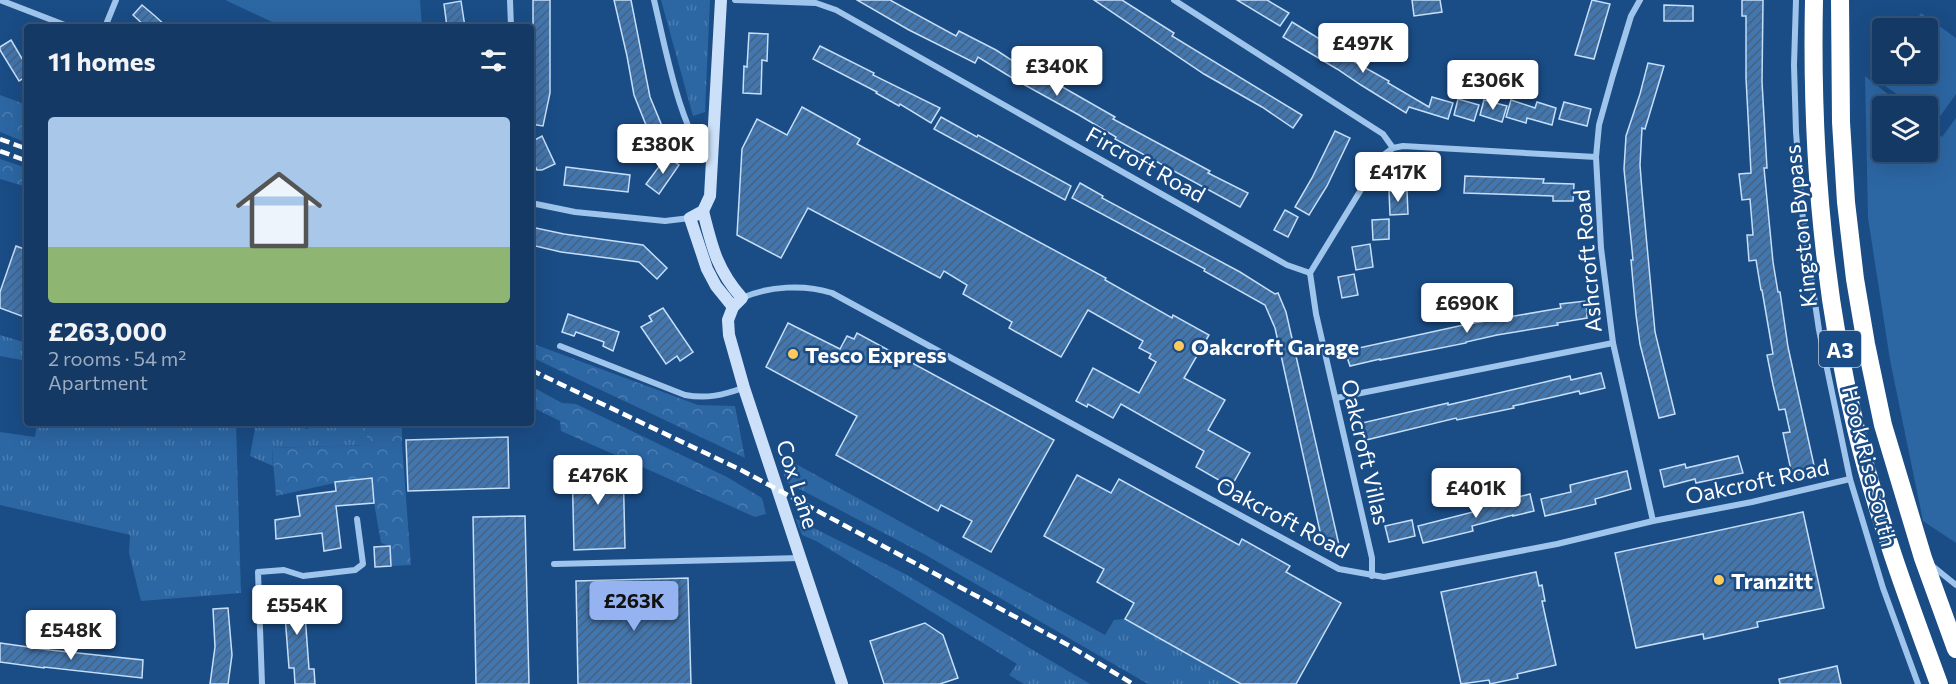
<!DOCTYPE html>
<meta charset="utf-8">
<style>
body{margin:0;font-family:Commissioner,sans-serif;background:#21446d;color:#f1f3f6;height:100vh;display:flex;flex-direction:column;font-size:22px;white-space:nowrap}
*{box-sizing:border-box;margin:0}
p{font-size:20px;color:#9dacbf}
.icon{flex:none;width:33px;height:33px;fill:none;stroke:currentColor;stroke-width:2;stroke-linecap:round;stroke-linejoin:round}
.map{position:relative;flex:1;overflow:hidden}
.drawer{position:absolute;left:24px;top:24px;width:510px;height:402px;display:flex;flex-direction:column;background:#143964;border-radius:6px;box-shadow:0 6px 24px #0002,0 0 0 2px #335378}
.drawer>*{flex:none}
.buttons{position:absolute;left:1872px;top:18px;display:grid;gap:12px}
.buttons a{display:grid;place-items:center;width:66px;height:66px;border-radius:6px;background:#143964;box-shadow:0 6px 24px #0002,0 0 0 2px #335378;font-size:30px}
.price{position:absolute;translate:-50% -51px;padding:0 14px;border-radius:6px;background:#fff;color:#222;font-size:20px;line-height:39px;filter:drop-shadow(0 2px 3px #0008)}
.price::after{content:'';position:absolute;left:50%;top:36px;width:18px;height:14px;margin-left:-9px;background:inherit;clip-path:polygon(0 0,100% 0,50% 100%)}
.price.current{background:#95b2f1;color:#111}
ul{padding:0;list-style:none}
li{display:grid;align-content:center;gap:12px;height:318px;padding:0 24px}
li span{display:grid;place-items:center;height:186px;border-radius:6px;color:#555}
li>.icon{margin-inline-start:auto}
span .icon{width:108px;height:108px;fill:#fffc;stroke-width:1}
li b{font-size:26px}
h2{display:flex;justify-content:space-between;align-items:center;height:72px;padding:0 24px;font-size:26px}
.map>svg:first-child{display:block}
</style>
<div class="map">
<svg width="1956" height="684" viewBox="0 0 1956 684">
<defs>
<pattern id="grass-tufts" width="24" height="20" patternUnits="userSpaceOnUse" patternTransform="scale(1.5)"><rect width="24" height="20" fill="#2c66a3"/><path d="M3 7l-1-3M5 7V3M7 7l1-3M15 17l-1-3M17 17v-4M19 17l1-3" fill="none" stroke="#4c7db1"/></pattern>
<pattern id="forest-crowns" width="20" height="18" patternUnits="userSpaceOnUse" patternTransform="scale(1.5)"><rect width="20" height="18" fill="#2c66a3"/><path d="M2 6a3 3 0 1 1 6 0M12 15a3 3 0 1 1 6 0" fill="none" stroke="#4c7db1"/></pattern>
<pattern id="building-hatch" width="6" height="6" patternUnits="userSpaceOnUse" patternTransform="scale(1.5)"><rect width="6" height="6" fill="#4276af"/><path d="M-1 1l2-2M0 6l6-6M5 7l2-2" fill="none" stroke="#47617e"/></pattern>
</defs>
<rect width="100%" height="100%" fill="#1a4c85"/>
<g fill="url(#grass-tufts)">
<path d="M661,0H710L705,112L693,116Z"/>
<path d="M0,335L27,343V361L0,356Z"/>
<path d="M37,423H236L241,593L141,601L129,553L130,535L0,505V432L35,437Z"/>
<path d="M256,423H280L308,429L311,423H362L367,433V445L272,448L273,466L250,456Z"/>
<path d="M778,454L1105,635L1114,620L1125,619L1241,684H1148L924,554L786,482Z"/>
<path d="M796,519L907,575L1090,684H1024L1009,675L1017,664L816,541L802,535Z"/>
</g>
<g fill="url(#forest-crowns)">
<path d="M0,95L27,105V143L0,132Z"/>
<path d="M0,159L27,168V187L0,179Z"/>
<path d="M531,343L698,405L735,406L745,458L531,357Z"/>
<path d="M531,386L562,403L576,404L727,477L762,498L766,514L755,517L561,431L560,421L534,408L531,411Z"/>
<path d="M362,423H402V444L411,565L391,566L390,546L381,543L374,503L339,482L276,496L272,448L367,445V433Z"/>
</g>
<g fill="#2c66a3">
<path d="M225,0H420L422,27H283Z"/>
<path d="M1921,13L1956,38V94L1936,122L1928,116V106H1914L1875,79L1882,68V74H1928V28H1911Z"/>
<path d="M1865,76L1903,106H1882V152H1928V126L1942,137L1956,118V543L1923,521L1890,360L1868,218Z"/>
</g>
<g fill="url(#building-hatch)" stroke="#c5def9" stroke-width="1.5">
<path d="M533,0H550V93L543,126L531,124V94H533Z"/>
<path d="M614,0H631L650,97L662,126V130L650,135L634,95L627,56Z"/>
<path d="M857,0H890L956,36L959,31L996,50L1022,67L1024,65L1115,117L1113,119L1210,171L1208,173L1248,193L1240,207L1115,139L1116,137L1079,115L1014,79L978,57L975,63L909,30Z"/>
<path d="M1094,0H1122L1174,33L1172,36L1302,115L1293,128L1262,107L1204,74Z"/>
<path d="M1237,0H1267L1289,13L1280,26Z"/>
<path d="M1412,0H1440L1442,12L1414,16Z"/>
<path d="M1592,0L1610,4L1594,59L1575,55Z"/>
<path d="M1742,0H1763L1762,82L1767,168H1764L1773,262L1778,292H1780L1788,347L1815,470L1792,475L1783,433L1790,432L1785,409L1779,410L1773,385L1767,355L1773,354L1762,290H1761L1756,260L1749,261L1747,235H1753L1750,199L1742,200L1739,174L1751,173L1746,78V16H1742Z"/>
<path d="M461,1L465,27H447L444,4Z"/>
<path d="M142,5L155,16L167,27H146L133,15Z"/>
<path d="M1664,5L1693,6V21H1664Z"/>
<path d="M1292,22L1336,49L1335,51L1389,81L1388,83L1429,107L1432,97L1453,103L1448,119L1409,107L1406,113L1361,85L1337,69L1283,37Z"/>
<path d="M749,33L768,34L767,61L762,60L761,94L743,93L744,66L747,67Z"/>
<path d="M11,40L27,67V76L19,81L0,50V47Z"/>
<path d="M820,46L874,73L873,75L940,108L931,123L900,104L899,106L876,93L877,92L813,59Z"/>
<path d="M1648,63L1664,66L1645,129L1642,128L1640,165L1642,191L1655,332L1675,414L1659,418L1640,344L1636,315L1631,260H1633L1624,169L1626,136L1640,94Z"/>
<path d="M1458,99L1479,105L1474,121L1454,115Z"/>
<path d="M1484,100L1507,106L1502,122L1480,115Z"/>
<path d="M1511,100L1535,108L1537,102L1556,108L1552,125L1527,118L1526,123L1506,117Z"/>
<path d="M1564,102L1591,109L1587,126L1559,119Z"/>
<path d="M802,107L860,139L857,144L1106,278L1105,280L1172,318L1173,315L1209,335L1184,378L1225,400L1208,430L1250,453L1231,487L1196,467L1204,451L1121,404L1113,418L1088,404L1087,407L1076,401L1093,368L1139,393L1156,362L1149,358L1151,354L1139,348L1143,341L1088,310L1061,357L1009,328L1012,322L963,294L967,285L944,271L940,278L808,208L781,258L737,235L742,149L757,119L787,135Z"/>
<path d="M941,117L977,137L978,135L1071,186L1065,200L934,129Z"/>
<path d="M1335,131L1350,138L1327,186L1309,215L1295,207L1312,178Z"/>
<path d="M542,136L555,164L542,170H537L531,157V142Z"/>
<path d="M667,156L679,165L659,194L646,184Z"/>
<path d="M566,167L630,175L628,192L564,185Z"/>
<path d="M1408,168H1425L1424,188L1408,187Z"/>
<path d="M1465,176L1544,179L1543,183L1574,184L1573,201H1553V196L1464,193Z"/>
<path d="M1080,183L1103,196L1102,198L1240,272L1275,294L1278,293L1286,312L1339,545L1327,547L1326,544L1323,545L1275,328L1265,305L1204,271L1205,269L1072,198Z"/>
<path d="M1389,191H1407L1408,214L1390,215Z"/>
<path d="M1285,210L1298,217L1288,237L1274,230Z"/>
<path d="M1389,219V239L1373,240L1372,220Z"/>
<path d="M531,227L564,234L643,245L667,268L657,279L639,262L561,252L531,245Z"/>
<path d="M1370,244L1373,267L1356,270L1352,247Z"/>
<path d="M16,246L27,250V318L0,308V292Z"/>
<path d="M1354,274L1358,295L1342,298L1338,277Z"/>
<path d="M1586,301L1587,318L1557,323L1558,325L1497,335L1466,342V343L1380,360V359L1350,366L1345,351L1468,324L1561,308L1560,304Z"/>
<path d="M663,308L693,352L680,361L677,356L666,364L641,327L652,321L649,316Z"/>
<path d="M568,314L619,332L613,351L603,346L604,342L576,332L574,336L562,332Z"/>
<path d="M788,323L840,349L847,336L854,339L857,333L1054,440L991,552L963,537L972,521L941,505L938,511L836,455L857,416L766,367Z"/>
<path d="M1601,373L1605,388L1580,394L1579,391L1549,398L1513,406L1514,408L1457,420L1456,418L1366,440L1362,423L1448,403V405L1570,376L1571,380Z"/>
<path d="M508,437L509,488L408,491L406,440Z"/>
<path d="M1738,456L1743,473L1696,483L1695,479L1664,487L1660,470L1685,464L1686,468Z"/>
<path d="M623,462L625,548L574,550L572,463Z"/>
<path d="M1627,471L1631,489L1595,499L1596,504L1545,516L1541,499L1571,492L1570,485Z"/>
<path d="M1077,475L1111,493L1119,479L1239,545L1242,539L1290,566L1286,572L1341,603L1296,684H1241L1125,619L1134,603L1097,582L1104,569L1044,536Z"/>
<path d="M372,478L374,503L336,506L341,548L324,551L322,533L276,539L275,520L300,516L297,496L336,491L335,482Z"/>
<path d="M1530,494L1534,511L1513,516V515L1472,526L1473,531L1423,543L1418,526L1477,511V507Z"/>
<path d="M1803,512L1824,608L1757,622L1758,627L1704,639L1703,634L1636,648L1615,553Z"/>
<path d="M525,516L529,684H476L473,517Z"/>
<path d="M1412,520L1415,536L1389,542L1385,526Z"/>
<path d="M390,546L391,566L375,567L374,547Z"/>
<path d="M1536,572L1539,586L1542,585L1545,601H1542L1556,665L1517,674L1518,678L1490,684L1489,680L1461,684L1441,592Z"/>
<path d="M688,578L691,684H578L576,581Z"/>
<path d="M303,587L309,669H314L315,684H295L294,668H289L283,589Z"/>
<path d="M228,608L232,655L228,684H210L215,647L213,609Z"/>
<path d="M925,623L943,635L958,678L940,684H884L870,641Z"/>
<path d="M0,643L50,650L143,660L142,678L44,667V668L0,662Z"/>
<path d="M1837,666L1841,684H1780L1779,679Z"/>
</g>
<g fill="none" stroke-linecap="round" stroke-linejoin="round">
<g stroke="#a0c5ec" stroke-width="6">
<path d="M0,0L70,27"/>
<path d="M510,0L511,27"/>
<path d="M654,0C664,41 681,138 712,164"/>
<path d="M735,0L816,3L836,10L1287,265L1310,273"/>
<path d="M1174,0L1383,134L1393,148"/>
<path d="M1640,0L1631,16L1613,75L1599,125L1596,157L1601,248L1613,343L1653,521"/>
<path d="M1796,0L1794,65L1796,132L1803,221L1819,330L1850,479L1883,588L1918,684"/>
<path d="M105,27L116,0"/>
<path d="M531,203L575,212L665,221L690,218"/>
<path d="M742,298C769,286 804,284 832,293L1339,569L1384,577L1557,544L1653,521L1752,502L1850,479"/>
<path d="M560,346L685,395C707,399 723,395 743,388"/>
<path d="M1336,398L1613,343"/>
<path d="M554,564L800,558"/>
<path d="M1930,564L1956,585"/>
<path d="M1372,576V558L1316,314L1310,273L1381,157L1393,148L1403,146L1596,157"/>
<path d="M262,684L258,572L284,570L303,576L355,570L363,564L357,519"/>
</g>
<g stroke="#cce1f9" stroke-width="12">
<path d="M721,0L710,196L703,211L690,218L707,269L716,286L733,307"/>
<path d="M703,211C712,247 717,270 742,298L733,307L728,320L729,335L744,388L842,684"/>
</g>
<g stroke="#fff" stroke-width="18">
<path d="M1814,0C1811,144 1822,289 1856,429C1877,516 1908,600 1939,684"/>
<path d="M1840,0L1841,122L1846,202L1855,279L1866,344L1883,425L1923,558L1956,649"/>
</g>
<g stroke="#fff" stroke-width="4.5" stroke-dasharray="10 4.5" stroke-linecap="butt">
<path d="M0,139L27,149"/>
<path d="M0,151L27,161"/>
<path d="M531,370L741,470L1068,645L1133,684"/>
</g>
</g>
<g fill="#feca5b" stroke="#1a4c85" stroke-width="2">
<circle cx="1179" cy="346" r="6"/>
<circle cx="793" cy="354" r="6"/>
<circle cx="1719" cy="580" r="6"/>
</g>
<g text-anchor="middle" dominant-baseline="central" stroke-width="5" stroke-linejoin="round" paint-order="stroke">
<rect fill="#1a4c85" stroke="#bac9da" stroke-width="1.5" x="1819" y="331" width="42" height="36" rx="4.5"/>
<g font-size="21" font-weight="bold" fill="#fff">
<text x="1840" y="349">A3</text>
</g>
<g font-size="22" fill="#fff" stroke="#1a4c85">
<text transform="translate(1146 164) rotate(29)">Fircroft Road</text>
<text transform="translate(1800 226) rotate(-96)">Kingston Bypass</text>
<text transform="translate(1587 261) rotate(-95)">Ashcroft Road</text>
<text transform="translate(1366 452) rotate(77)">Oakcroft Villas</text>
<text transform="translate(1870 466) rotate(76)">Hook Rise South</text>
<text transform="translate(1757 481) rotate(-12)">Oakcroft Road</text>
<text transform="translate(798 484) rotate(72)">Cox Lane</text>
<text transform="translate(1283 517) rotate(28)">Oakcroft Road</text>
</g>
<g font-size="22" font-weight="bold" fill="#fff" stroke="#1a4c85" text-anchor="start">
<text x="1191" y="346">Oakcroft Garage</text>
<text x="805" y="354">Tesco Express</text>
<text x="1731" y="580">Tranzitt</text>
</g>
</g>
</svg>
<div class="buttons">
<a><svg class="icon" aria-label="locate" viewBox="0 0 24 24"><circle cx="12" cy="12" r="6"/><path d="M12 2v4M12 18v4M2 12h4M18 12h4"/></svg></a>
<a><svg class="icon" aria-label="layers" viewBox="0 0 24 24"><path d="M12 4l9 5-9 5-9-5zM3 14l9 5 9-5"/></svg></a>
</div>
<b class="price" style="left:1363px;top:74px">£497K</b>
<b class="price" style="left:1057px;top:97px">£340K</b>
<b class="price" style="left:1493px;top:111px">£306K</b>
<b class="price" style="left:663px;top:175px">£380K</b>
<b class="price" style="left:1398px;top:203px">£417K</b>
<b class="price" style="left:1467px;top:334px">£690K</b>
<b class="price" style="left:598px;top:506px">£476K</b>
<b class="price" style="left:1476px;top:519px">£401K</b>
<b class="price current" style="left:634px;top:632px">£263K</b>
<b class="price" style="left:297px;top:636px">£554K</b>
<b class="price" style="left:71px;top:661px">£548K</b>
<section class="drawer">
<h2>11 homes<svg class="icon" aria-label="filters" viewBox="0 0 24 24"><path d="M4 7h16M4 17h16"/><circle cx="9" cy="7" r="2"/><circle cx="15" cy="17" r="2"/></svg></h2>
<ul>
<li><span style="background:linear-gradient(#a9c7e8 70%,#8fb573 0)"><svg class="icon" aria-label="home" viewBox="0 0 24 24"><path d="M3 11l9-7 9 7M6 9v11h12V9"/></svg></span><div><b>£263,000</b><p>2 rooms · 54 m²</p><p>Apartment</p></div></li>
</ul>
</section>
</div>
